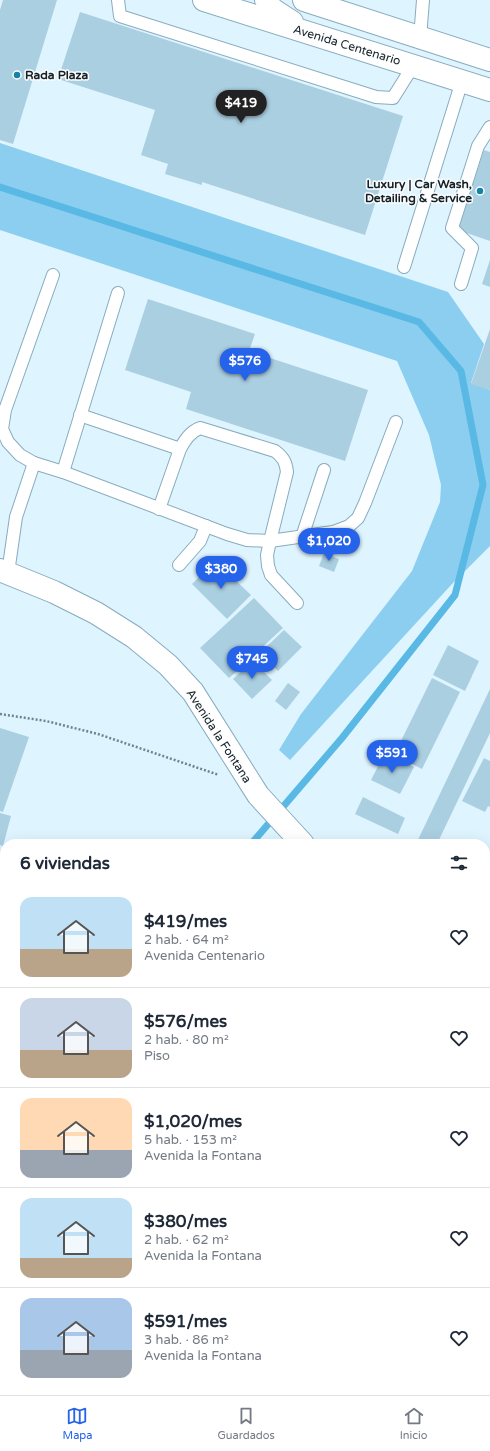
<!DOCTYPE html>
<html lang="es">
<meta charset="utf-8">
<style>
body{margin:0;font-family:"Varela Round",sans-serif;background:#f6f6f7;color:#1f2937;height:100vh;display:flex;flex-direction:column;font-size:15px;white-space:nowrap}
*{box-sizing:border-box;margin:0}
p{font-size:13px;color:#747a83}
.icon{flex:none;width:22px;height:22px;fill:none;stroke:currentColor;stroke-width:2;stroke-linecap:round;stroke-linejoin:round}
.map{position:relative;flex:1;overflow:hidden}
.drawer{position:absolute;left:0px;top:839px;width:490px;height:556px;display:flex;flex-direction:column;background:#fff;border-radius:16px 16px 0 0;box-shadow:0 4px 16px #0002}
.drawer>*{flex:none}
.price{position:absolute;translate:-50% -34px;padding:0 9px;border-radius:14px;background:#2563eb;color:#fff;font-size:13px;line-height:26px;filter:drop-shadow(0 1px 2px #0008)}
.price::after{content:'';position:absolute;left:50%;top:24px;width:12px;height:9px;margin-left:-6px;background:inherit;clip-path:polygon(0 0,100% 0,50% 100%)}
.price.selected{background:#222;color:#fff}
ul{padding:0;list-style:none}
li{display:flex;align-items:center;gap:12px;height:100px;padding:0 20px}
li+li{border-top:1px solid #e0e1e3}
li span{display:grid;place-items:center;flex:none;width:112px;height:80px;border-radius:12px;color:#555}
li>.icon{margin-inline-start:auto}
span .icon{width:48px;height:48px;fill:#fffc;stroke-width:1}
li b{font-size:17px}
h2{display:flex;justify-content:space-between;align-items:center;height:48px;padding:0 20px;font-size:17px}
.dock{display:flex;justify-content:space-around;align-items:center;height:56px;border-top:1px solid #e0e1e3;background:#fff;font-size:11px;color:#747a83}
.dock a{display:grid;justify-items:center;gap:2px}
.dock .selected{color:#2563eb}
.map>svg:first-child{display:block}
</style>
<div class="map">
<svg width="490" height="1395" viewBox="0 0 490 1395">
<rect width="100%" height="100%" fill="#def4ff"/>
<path fill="#8bceef" d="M0,143L448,292L484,344L471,383L490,390V546L452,584L290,760L279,750L301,714L412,571L440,502L441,485L429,435L397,361L0,230Z"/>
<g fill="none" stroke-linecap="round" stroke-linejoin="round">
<g stroke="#59b9e4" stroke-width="7">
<path d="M0,187L419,322L461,371L483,485L455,595L342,738L251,844"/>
<path d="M0,1305L5,1298"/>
<path d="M137,1395L140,1390"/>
</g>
</g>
<g fill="#aacfe1">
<path d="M3,0H57L13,144L0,140V10Z"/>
<path d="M80,12L403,116L365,235L202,182V185L165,174L168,164L141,155L155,110L58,79Z"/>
<path d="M484,150L490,152V241L458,230Z"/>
<path d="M490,260V287L482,284Z"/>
<path d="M148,299L255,334L249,351L368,390L345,461L186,409L191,392L125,370Z"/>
<path d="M490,329V390L471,384Z"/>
<path d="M324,553L339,559L334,572L319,566Z"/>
<path d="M215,561L251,595L227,619L192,584Z"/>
<path d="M254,598L283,628L229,678L200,648Z"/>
<path d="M284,630L302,647L278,671L260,653Z"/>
<path d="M448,645L479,661L465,691L433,675Z"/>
<path d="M253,661L272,680L252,699L233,679Z"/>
<path d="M432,678L460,692L422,769L394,755Z"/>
<path d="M288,683L300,692L286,710L275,701Z"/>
<path d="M490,689V733L437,844H416Z"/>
<path d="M0,728L29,737L3,812L0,811Z"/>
<path d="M385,753L414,767L400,794L371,780Z"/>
<path d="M484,758L490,761V807L488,806L485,812L462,801Z"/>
<path d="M363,797L405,818L398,834L355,814Z"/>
<path d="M0,813L11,816L3,846L0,845Z"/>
<path d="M485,856L490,857V888L485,887Z"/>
<path d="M485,889L490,890L489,908L485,907Z"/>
<path d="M485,1078L489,1079L486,1094H485Z"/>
</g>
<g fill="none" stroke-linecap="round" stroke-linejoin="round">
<g stroke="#88acbd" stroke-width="14">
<g id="service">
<path d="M118,0L120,16L376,97L393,98L413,66"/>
<path d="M420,38L423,0"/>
<path d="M404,267L462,81"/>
<path d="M53,275L5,410L2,429L8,442L20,455L34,463L63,472L227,534L247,540L270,541L333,532L349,526L358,518L365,503L396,422"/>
<path d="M461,284L472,248L452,228L478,146L490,127"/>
<path d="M80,415L180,449"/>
<path d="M63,472L118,293"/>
<path d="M159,509L180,449C185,440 190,432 200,428L275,451C283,457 286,462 287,472L270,541L267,555L268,566L271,575L297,603"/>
<path d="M302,537L324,470"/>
<path d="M179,565L200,541L206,526"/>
<path d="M8,573L16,517L34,463"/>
</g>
</g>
<g stroke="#88acbd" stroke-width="24">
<g id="minor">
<path d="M0,570L54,592L96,613L134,637L168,665L193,692L258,795L303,844"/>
<path d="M485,971L490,975"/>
<path d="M485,1024L490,1027"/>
<path d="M485,1269L490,1270"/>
<path d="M246,1395L249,1390"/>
</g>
</g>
<g stroke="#88acbd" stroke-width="24">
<g id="secondary">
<path d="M204,0L490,90"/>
<path d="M266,0L272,9L292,22"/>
<path d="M304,0L490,60"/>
</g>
</g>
<path stroke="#71838b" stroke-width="2.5" stroke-dasharray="2 2" stroke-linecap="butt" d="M0,714L46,721L98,734L219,775"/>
<use href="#service" stroke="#fff" stroke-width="12"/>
<use href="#minor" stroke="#fff" stroke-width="22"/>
<use href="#secondary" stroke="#fff" stroke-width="22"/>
</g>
<g fill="#1682ab" stroke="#fdfdfd" stroke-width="1.5">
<circle cx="17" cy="75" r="4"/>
<circle cx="480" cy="191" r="4"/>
</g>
<g text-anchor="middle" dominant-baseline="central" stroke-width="3" stroke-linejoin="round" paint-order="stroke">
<g font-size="12" fill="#132128" stroke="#fdfdfd">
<text transform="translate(347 45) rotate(17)">Avenida Centenario</text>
<text transform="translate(219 736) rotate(57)">Avenida la Fontana</text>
</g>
<g font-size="12" font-weight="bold" fill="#132128" stroke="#fdfdfd" text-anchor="start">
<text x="25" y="75">Rada Plaza</text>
<text x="472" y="184" text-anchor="end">Luxury | Car Wash,<tspan x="472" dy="14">Detailing &amp; Service</tspan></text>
</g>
</g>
</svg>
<b class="price selected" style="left:241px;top:124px">$419</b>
<b class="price" style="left:245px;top:382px">$576</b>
<b class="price" style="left:329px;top:562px">$1,020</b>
<b class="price" style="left:221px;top:590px">$380</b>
<b class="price" style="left:252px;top:680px">$745</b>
<b class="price" style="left:392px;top:774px">$591</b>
<section class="drawer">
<h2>6 viviendas<svg class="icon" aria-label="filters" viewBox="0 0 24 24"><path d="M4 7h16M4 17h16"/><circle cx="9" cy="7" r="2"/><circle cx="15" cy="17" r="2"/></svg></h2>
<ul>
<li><span style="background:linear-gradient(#bfe0f5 65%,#b9a48a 0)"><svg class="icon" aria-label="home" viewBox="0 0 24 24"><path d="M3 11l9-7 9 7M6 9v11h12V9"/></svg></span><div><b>$419/mes</b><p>2 hab. · 64 m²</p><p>Avenida Centenario</p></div><svg class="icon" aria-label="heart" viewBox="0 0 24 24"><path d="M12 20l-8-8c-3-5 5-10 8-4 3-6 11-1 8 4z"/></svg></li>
<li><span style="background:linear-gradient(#c9d6e8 65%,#b9a48a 0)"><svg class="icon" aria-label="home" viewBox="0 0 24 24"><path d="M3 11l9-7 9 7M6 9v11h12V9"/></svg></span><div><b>$576/mes</b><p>2 hab. · 80 m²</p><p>Piso</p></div><svg class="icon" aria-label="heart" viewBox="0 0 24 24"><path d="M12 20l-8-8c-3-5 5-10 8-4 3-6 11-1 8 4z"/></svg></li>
<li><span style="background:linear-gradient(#ffd9b3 65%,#9aa5b1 0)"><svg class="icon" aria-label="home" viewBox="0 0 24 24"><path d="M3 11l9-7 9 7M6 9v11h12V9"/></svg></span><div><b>$1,020/mes</b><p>5 hab. · 153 m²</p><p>Avenida la Fontana</p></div><svg class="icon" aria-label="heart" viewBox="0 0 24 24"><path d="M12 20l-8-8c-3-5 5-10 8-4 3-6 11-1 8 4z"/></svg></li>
<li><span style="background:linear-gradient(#bfe0f5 75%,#b9a48a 0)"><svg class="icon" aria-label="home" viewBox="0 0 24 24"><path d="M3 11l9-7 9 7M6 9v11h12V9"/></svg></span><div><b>$380/mes</b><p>2 hab. · 62 m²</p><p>Avenida la Fontana</p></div><svg class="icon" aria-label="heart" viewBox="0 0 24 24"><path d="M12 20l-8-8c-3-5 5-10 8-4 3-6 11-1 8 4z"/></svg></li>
<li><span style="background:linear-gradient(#a9c7e8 65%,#9aa5b1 0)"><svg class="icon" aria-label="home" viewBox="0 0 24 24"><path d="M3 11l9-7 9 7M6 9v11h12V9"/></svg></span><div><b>$591/mes</b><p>3 hab. · 86 m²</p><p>Avenida la Fontana</p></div><svg class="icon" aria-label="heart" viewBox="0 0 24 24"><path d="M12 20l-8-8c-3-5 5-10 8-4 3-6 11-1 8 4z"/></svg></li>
</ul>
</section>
</div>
<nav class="dock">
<a class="selected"><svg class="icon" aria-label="map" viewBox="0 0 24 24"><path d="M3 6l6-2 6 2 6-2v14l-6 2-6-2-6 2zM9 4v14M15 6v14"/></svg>Mapa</a>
<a><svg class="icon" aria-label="saved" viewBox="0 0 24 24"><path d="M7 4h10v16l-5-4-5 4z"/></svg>Guardados</a>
<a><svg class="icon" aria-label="home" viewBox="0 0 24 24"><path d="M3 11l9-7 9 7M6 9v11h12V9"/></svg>Inicio</a>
</nav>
